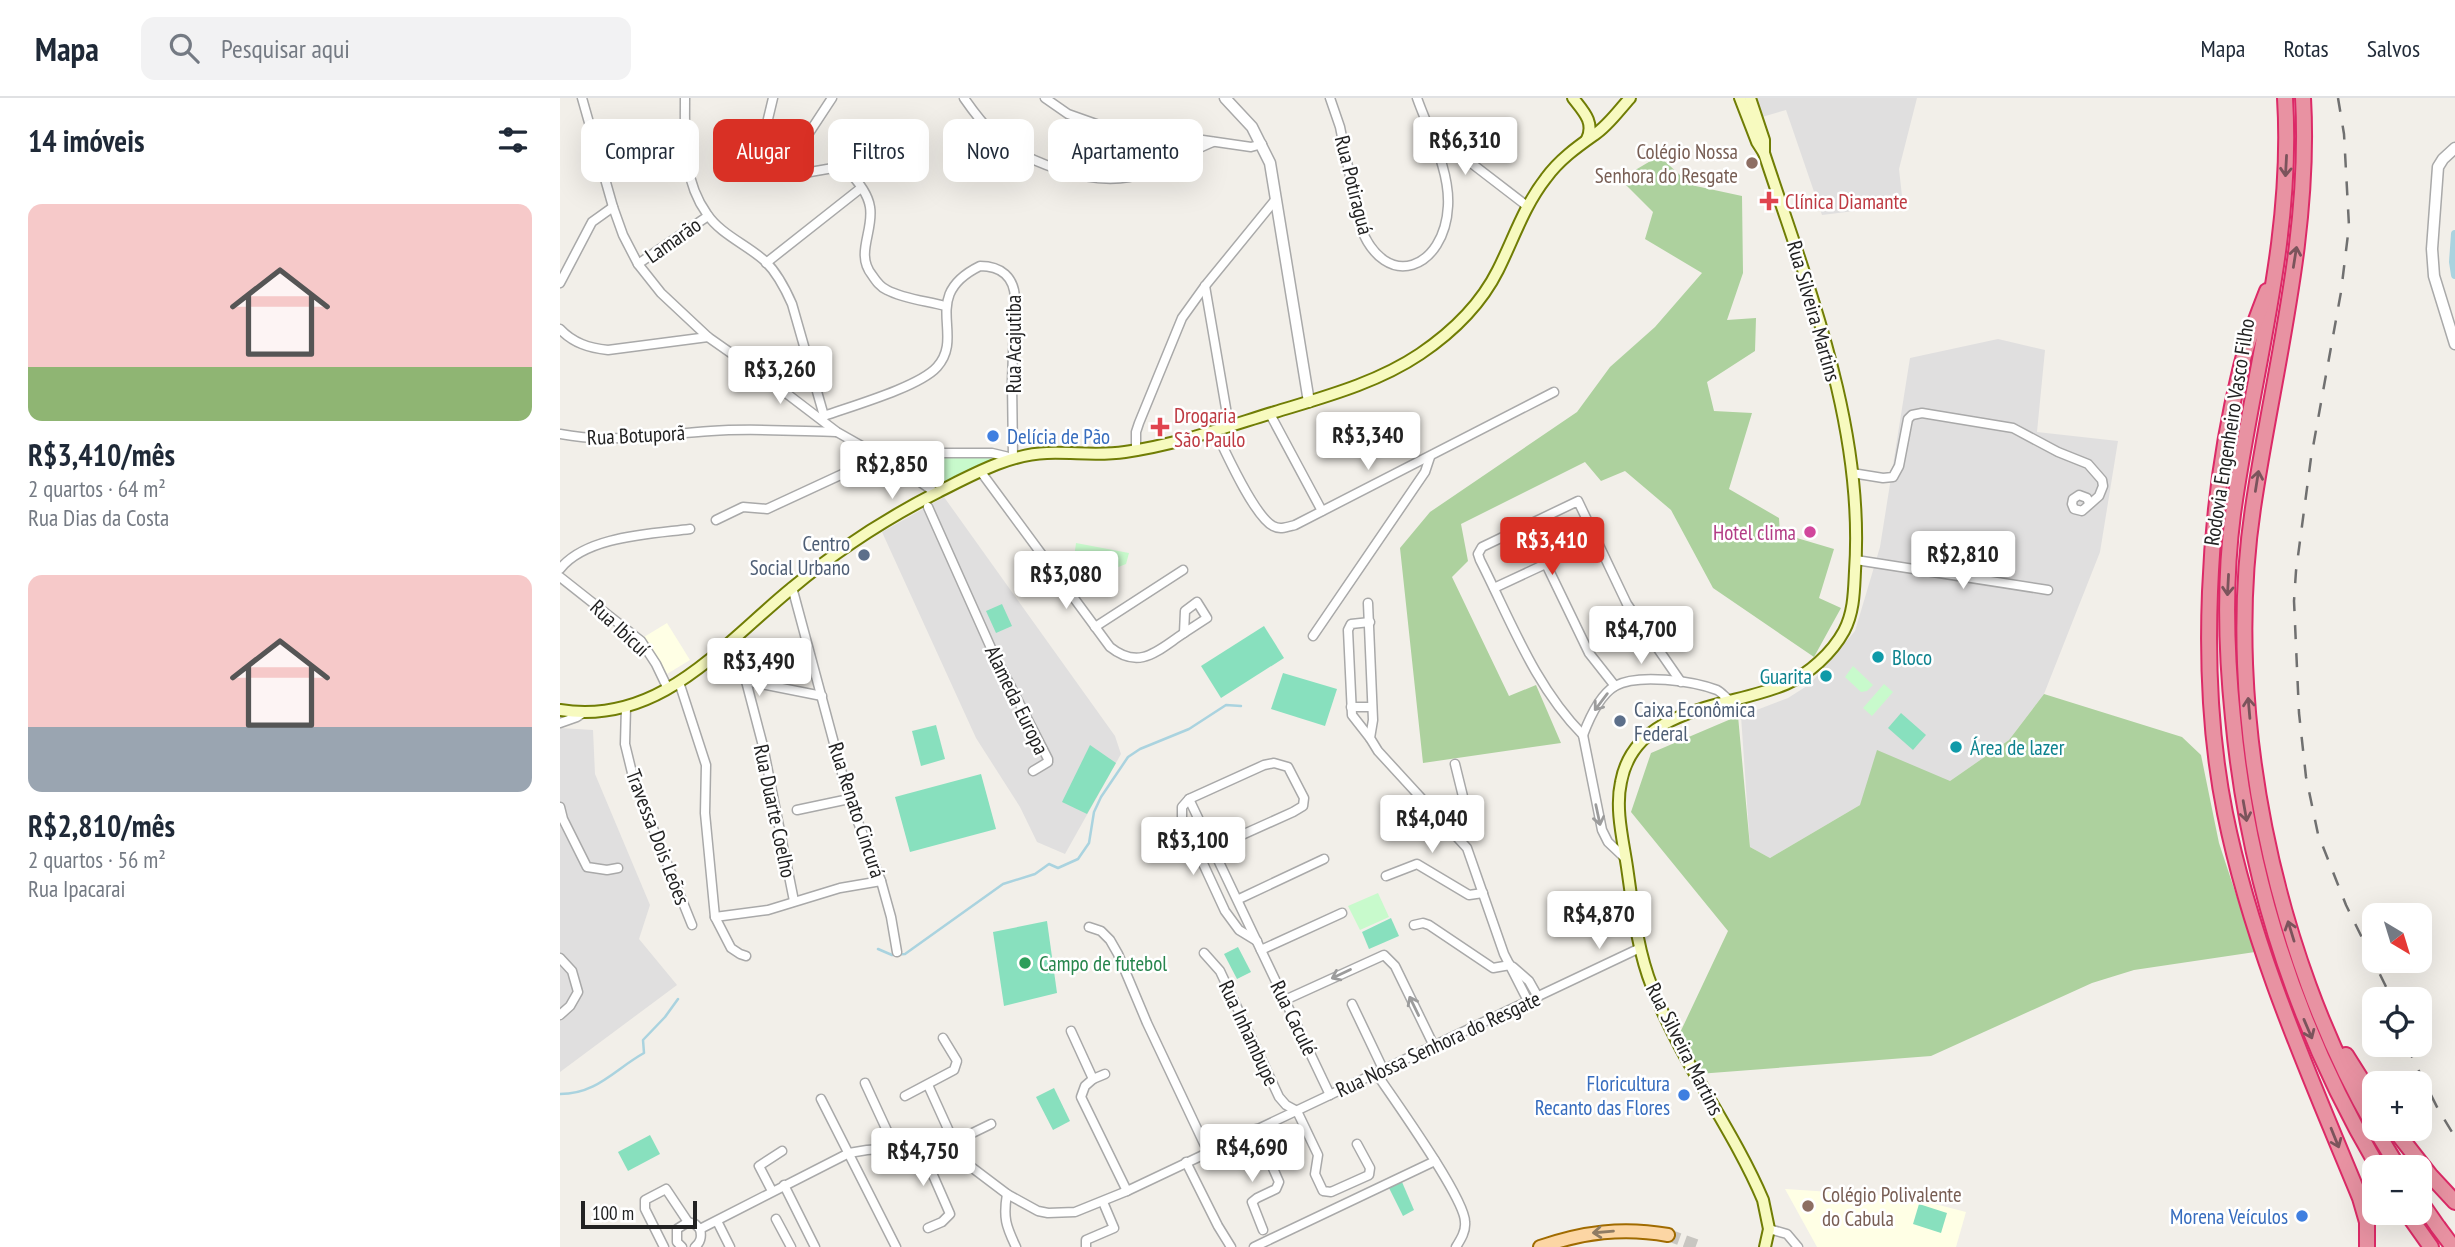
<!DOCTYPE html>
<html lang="pt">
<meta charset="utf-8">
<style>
body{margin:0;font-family:"PT Sans Narrow",sans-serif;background:#f2f2f3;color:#1f2937;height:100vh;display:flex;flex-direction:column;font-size:26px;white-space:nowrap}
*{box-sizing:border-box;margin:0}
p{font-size:23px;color:#747a83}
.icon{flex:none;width:38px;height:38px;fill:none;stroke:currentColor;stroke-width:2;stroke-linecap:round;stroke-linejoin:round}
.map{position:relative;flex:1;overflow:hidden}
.side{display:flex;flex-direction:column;background:#fff;width:560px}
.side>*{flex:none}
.top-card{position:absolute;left:21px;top:21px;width:665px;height:63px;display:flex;gap:14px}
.needle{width:46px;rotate:142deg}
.buttons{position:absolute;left:1802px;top:805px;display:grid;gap:14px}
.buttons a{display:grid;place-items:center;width:70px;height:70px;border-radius:14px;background:#fff;box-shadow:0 7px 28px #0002;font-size:35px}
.scale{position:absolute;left:21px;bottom:18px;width:116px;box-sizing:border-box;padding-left:7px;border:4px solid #222;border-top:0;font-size:19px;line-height:24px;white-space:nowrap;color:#222;-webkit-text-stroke:5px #fff;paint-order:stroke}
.price{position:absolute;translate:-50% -60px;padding:0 16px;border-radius:7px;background:#fff;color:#222;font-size:23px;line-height:46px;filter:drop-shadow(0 2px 4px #0008)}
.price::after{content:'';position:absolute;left:50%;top:42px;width:21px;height:16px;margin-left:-10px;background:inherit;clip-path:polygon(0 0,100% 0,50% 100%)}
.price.active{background:#d93025;color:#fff}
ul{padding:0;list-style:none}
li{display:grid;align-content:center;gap:14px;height:371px;padding:0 28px}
li span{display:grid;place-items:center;height:217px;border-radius:14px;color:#555}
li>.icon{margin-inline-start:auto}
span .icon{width:126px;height:126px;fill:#fffc;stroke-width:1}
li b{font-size:30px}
h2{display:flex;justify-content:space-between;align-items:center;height:84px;padding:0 28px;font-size:30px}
.pill{padding:0 24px;border-radius:14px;background:#fff;box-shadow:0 7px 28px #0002;font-size:24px;line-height:63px}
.pill.active{background:#d93025;color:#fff}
header{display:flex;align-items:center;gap:42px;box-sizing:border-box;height:98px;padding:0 35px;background:#fff;border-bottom:2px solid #e0e1e3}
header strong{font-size:33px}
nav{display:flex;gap:38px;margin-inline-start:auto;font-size:24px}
.search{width:490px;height:63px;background:#f2f2f3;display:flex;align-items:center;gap:18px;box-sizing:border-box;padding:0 24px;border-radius:14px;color:#747a83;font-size:26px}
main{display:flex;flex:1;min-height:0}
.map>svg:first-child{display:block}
</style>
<header>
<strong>Mapa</strong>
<div class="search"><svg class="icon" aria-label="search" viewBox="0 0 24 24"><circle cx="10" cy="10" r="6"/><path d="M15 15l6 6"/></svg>Pesquisar aqui</div>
<nav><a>Mapa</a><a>Rotas</a><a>Salvos</a></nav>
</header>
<main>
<section class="side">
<h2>14 imóveis<svg class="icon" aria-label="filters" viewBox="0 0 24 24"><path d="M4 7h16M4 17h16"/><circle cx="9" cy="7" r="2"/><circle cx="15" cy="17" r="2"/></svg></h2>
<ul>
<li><span style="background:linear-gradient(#f6c9c9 75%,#8fb573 0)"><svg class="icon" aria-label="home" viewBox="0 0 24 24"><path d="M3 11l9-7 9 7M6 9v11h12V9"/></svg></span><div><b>R$3,410/mês</b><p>2 quartos · 64 m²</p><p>Rua Dias da Costa</p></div></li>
<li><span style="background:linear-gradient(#f6c9c9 70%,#9aa5b1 0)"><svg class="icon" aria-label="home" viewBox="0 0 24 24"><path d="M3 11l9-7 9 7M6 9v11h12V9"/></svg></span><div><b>R$2,810/mês</b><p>2 quartos · 56 m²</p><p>Rua Ipacarai</p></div></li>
</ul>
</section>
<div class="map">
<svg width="1895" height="1149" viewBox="0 0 1895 1149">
<rect width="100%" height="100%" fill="#f2efe9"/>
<g fill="#e0dfdf">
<path d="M1195,0H1357L1339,71L1343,107L1262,117L1226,12L1202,19Z"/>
<path d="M1438,241L1485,252L1477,334L1558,343L1540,454L1484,596L1449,642L1390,683L1300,707L1210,760L1190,749L1181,618L1228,600L1250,586L1295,533L1320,449L1350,260Z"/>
<path d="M384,399L555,638L561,656L505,756L477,744L460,709L416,640L322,434Z"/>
<path d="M0,630L33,632L35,676L90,807L79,841L117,887L0,974Z"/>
</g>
<g fill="#ffffe5">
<path d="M107,525L130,562L107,576L84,539Z"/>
<path d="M1225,1091L1348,1099L1406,1114L1396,1149H1257Z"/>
</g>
<g fill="#add19e">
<path d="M1099,58L1131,87L1182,98L1183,175L1167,222L1196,220L1195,253L1147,284L1154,313L1192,315L1169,391L1219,420L1220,435L1274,451L1259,500L1281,510L1254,559L1153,490L1111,412L1065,373L1041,383L1025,364L901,426L908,463L892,479L949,598L976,587L1001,645L863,665L840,450L870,414L1017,314L1050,269L1095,229L1142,175L1085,141L1093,114L1060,81Z"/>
<path d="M1484,596L1622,639L1641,657L1659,745L1695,854L1574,872L1532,885L1371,958L1138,976L1118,939L1168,833L1071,714L1091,655L1178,618L1190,749L1210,760L1300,707L1317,652L1390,683L1449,642Z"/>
</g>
<g fill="#c8facc">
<path d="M430,358L432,360L430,363L381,385L377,386L353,371L354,364L360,360Z"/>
<path d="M516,445L569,455L566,466L546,474L527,475L514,460Z"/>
<path d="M1293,568L1313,587L1307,593L1301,594L1285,579Z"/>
<path d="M1324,586L1333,594L1312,618L1303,610Z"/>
<path d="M818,795L829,819L800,832L788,808Z"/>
</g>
<g fill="#88e0be">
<path d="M442,506L452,528L436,535L426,513Z"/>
<path d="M704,528L724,560L661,600L641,568Z"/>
<path d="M723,575L777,591L765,628L711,611Z"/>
<path d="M1341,615L1366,637L1353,652L1328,630Z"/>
<path d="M376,627L385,661L361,668L352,633Z"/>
<path d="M530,647L556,665L527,716L502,704Z"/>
<path d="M421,676L436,731L350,754L335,699Z"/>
<path d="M831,820L839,838L809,851L802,834Z"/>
<path d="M487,823L497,895L444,908L433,834Z"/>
<path d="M678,849L691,874L677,881L664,856Z"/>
<path d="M494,990L510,1023L493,1032L476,999Z"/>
<path d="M90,1037L100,1056L68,1073L58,1054Z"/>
<path d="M842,1084L854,1112L843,1118L829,1090Z"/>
<path d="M1359,1106L1387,1115L1381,1135L1353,1126Z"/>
</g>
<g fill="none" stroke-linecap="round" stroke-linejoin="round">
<g stroke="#aad3df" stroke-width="2.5">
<path d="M318,851L332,857L345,856L443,786L475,776L489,766L498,770L518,761L529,745L534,714L541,699L568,659L580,651L629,631L666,607L681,608"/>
<path d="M0,996C37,996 55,971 84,955L83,942L105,919L118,901"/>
</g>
<path stroke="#aad3df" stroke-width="8" d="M1895,136L1893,164L1895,177"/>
<path stroke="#c8c6c1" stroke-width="12" stroke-dasharray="12 6" stroke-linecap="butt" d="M1108,1137L1141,1149"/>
<g stroke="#a9a9a9" stroke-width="11">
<g id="minor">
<path d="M22,0L53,109L63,137L78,166L101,195L148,239L205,279L277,334L337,368L376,395"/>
<path d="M125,0C125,40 122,81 147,116C161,137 188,147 206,164C218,176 225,190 232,206L264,318L262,321"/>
<path d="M213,0L202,46L206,62L233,77L273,70L287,72C297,82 308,96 310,109C314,133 295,156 312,177C316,183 320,189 327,192C344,201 367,203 385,208"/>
<path d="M404,0C413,13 423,26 434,37C465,64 528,87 569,79C598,73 626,55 653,44"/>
<path d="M485,0L508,16L539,27L691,49L702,46"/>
<path d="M770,0L780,29L800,128C826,196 885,170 888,108C890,72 869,34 857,0"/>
<path d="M868,26L902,58L967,108"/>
<path d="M224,73L272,0"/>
<path d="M206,165L301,90"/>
<path d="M78,166L148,118"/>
<path d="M0,185L32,124L53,109"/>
<path d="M645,188L669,328"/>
<path d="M0,231C13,245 29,250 48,252L148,239"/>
<path d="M710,316L762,413"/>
<path d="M655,332C665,353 694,418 713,428C720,432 727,429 735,427L994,294"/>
<path d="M0,336C50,346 101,336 151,333C193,330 235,333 276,334"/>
<path d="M576,353V334L579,325L622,220L645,188L716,101"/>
<path d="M421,374L550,549C580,573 598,552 624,535"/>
<path d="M1292,375L1323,380L1333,379L1339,368L1348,321L1352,317L1362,315L1453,330L1498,354L1528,366L1542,382L1543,388L1539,398L1522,413L1514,411L1512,406L1513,401L1519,397L1527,400L1529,405"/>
<path d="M368,409L431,550L488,661V664L473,673"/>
<path d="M156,422L183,409L207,411L315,361L377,355H432L453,360L452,283L455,200C454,179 441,168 420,168C359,198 406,237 377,269C359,289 292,308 264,318"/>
<path d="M1296,462L1488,492"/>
<path d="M986,466L1029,555L1055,588"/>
<path d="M0,471C26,438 91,436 130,431"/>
<path d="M0,479L81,543L96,566L108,591"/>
<path d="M232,489L289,701L321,783L331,819L337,854"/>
<path d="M934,490L1037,442"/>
<path d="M637,504L647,520L624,535L625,513Z"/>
<path d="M808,505L813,622L810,640L818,653L907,750L944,856L968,903"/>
<path d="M810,524L791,526L788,532L792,617L810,640"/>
<path d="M535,529L623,472"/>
<path d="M753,538L865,374L870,359"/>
<path d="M152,561L186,583L262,598"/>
<path d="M186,583L203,648L234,803"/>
<path d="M119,584L146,667L145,715L155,819L171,850L180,856L186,858"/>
<path d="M66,609L65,646L74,683L132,827"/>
<path d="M791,609H812"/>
<path d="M0,625L17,619L23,615"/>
<path d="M1023,637C974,587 951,523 920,462L918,456L922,449L1018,403L1067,506L1121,584"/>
<path d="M1023,637C1029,621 1040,597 1055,588C1078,575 1133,583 1157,592C1161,594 1165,599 1169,602"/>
<path d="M1023,637L1042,732L1048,744L1066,761"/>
<path d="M895,666L910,727L908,735L901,741"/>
<path d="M629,701L770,997"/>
<path d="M0,709L3,721L27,769L47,772L58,770"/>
<path d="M237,712L289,701"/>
<path d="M653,750L733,714L743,708L744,700L728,669L714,665L704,667L629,701L622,709V720L665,813L679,832L697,843"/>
<path d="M826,778L857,766L909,797L923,795"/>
<path d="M679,801L764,761"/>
<path d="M155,819L208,812L280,790L321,783"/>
<path d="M854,827L863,825L869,827L933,870L950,867"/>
<path d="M529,829L541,833L550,842L558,856L587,925L648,1054"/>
<path d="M701,852L782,815"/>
<path d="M644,855L660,873L719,999L726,1007L737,1013L758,1057L755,1076L763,1093L771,1094L809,1077L810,1070L797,1046"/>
<path d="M0,860L12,873L18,894L10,908L0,917"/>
<path d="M953,869L969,883L978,899"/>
<path d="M725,902L824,857L835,868L874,948"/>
<path d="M792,906L823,971"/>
<path d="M511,933L533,981L525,988L521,999L567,1093"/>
<path d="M816,975C833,1000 905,1100 905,1124C906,1133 901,1141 896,1149"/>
<path d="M533,981L545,976"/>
<path d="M305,985L335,1050"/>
<path d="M368,987L402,1062"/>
<path d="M345,998L394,972L397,963L383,940"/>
<path d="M261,1001L336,1149"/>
<path d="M696,1031L719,1084L716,1091L697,1100L692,1104L703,1132"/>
<path d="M394,1044L431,1026"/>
<path d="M362,1052L390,1116L382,1124L368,1130"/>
<path d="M626,1064L658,1128L671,1149"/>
<path d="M224,1087L255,1149"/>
<path d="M212,1093L199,1068L222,1053"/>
<path d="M447,1096C443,1120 446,1128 456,1149"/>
<path d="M216,1121L231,1149"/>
<path d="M157,1123L170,1149"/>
<path d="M140,1131L289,1055L307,1052L335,1050L362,1052L402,1062L447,1096L478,1113L488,1115L515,1114L567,1093L1080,850"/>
<path d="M1209,1131L1227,1136L1238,1149"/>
<path d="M104,1149L85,1111V1102L106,1091L128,1124"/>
<path d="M122,1149L117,1144V1131L128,1124L135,1126L140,1131"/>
<path d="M135,1149C141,1144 142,1139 140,1131"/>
<path d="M526,1149V1142L554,1130L543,1104"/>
<path d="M694,1149L875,1063"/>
</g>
</g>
<g stroke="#a9a9a9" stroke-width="13">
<g id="tertiary">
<path d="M665,0L692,29L710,65L749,304"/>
<path d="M1895,50L1883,61L1878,69L1872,151L1874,178L1895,246"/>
</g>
</g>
<g stroke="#707d05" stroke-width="14">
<g id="secondary">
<path d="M1013,0C1023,13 1035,24 1027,41"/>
<path d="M1180,0L1197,44L1204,55C1248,189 1305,329 1295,473C1294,493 1294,514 1284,533C1272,555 1249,576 1226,586C1170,610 1075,608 1061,684C1055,711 1063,742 1067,769C1073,810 1077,851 1092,889C1121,964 1172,1029 1203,1102L1209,1131L1205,1149"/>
<path d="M1190,0L1204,42V55"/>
<path d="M0,612C100,628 162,547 232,490C276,453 327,420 378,394C412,377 449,356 487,355C513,354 539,358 565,354C616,347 666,329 715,314C764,299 817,285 860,256C891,235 921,206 938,172C954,140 964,108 986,80C999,62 1017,49 1034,37C1048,28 1059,12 1070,0"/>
</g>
</g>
<g stroke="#a06b00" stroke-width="16">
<path id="primary" d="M980,1149C1023,1134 1063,1129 1108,1137"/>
</g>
<g stroke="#dc2a67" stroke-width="18">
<g id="motorway">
<path d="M1725,0C1734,142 1692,277 1673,416C1664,484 1666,552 1673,620C1688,780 1737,931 1818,1069"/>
<path d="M1743,0C1751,139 1713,274 1693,410C1663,611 1713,855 1815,1030"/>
<path d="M1707,193C1697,219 1686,246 1680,273C1647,407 1638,580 1665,715C1692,849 1748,974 1800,1100L1807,1124V1149"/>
<path d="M1786,957L1815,1003"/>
<path d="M1815,1031L1838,1069"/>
<path d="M1834,1031L1870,1077L1895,1104"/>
<path d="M1860,1103L1878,1129"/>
<path d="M1847,1115L1871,1149"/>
</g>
</g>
<use href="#minor" stroke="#fff" stroke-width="8"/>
<use href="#tertiary" stroke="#fff" stroke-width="10"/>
<use href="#secondary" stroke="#f7fabf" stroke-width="10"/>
<use href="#primary" stroke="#fcd6a4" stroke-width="12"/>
<use href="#motorway" stroke="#e892a2" stroke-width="14"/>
<g stroke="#707070" stroke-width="2.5" stroke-dasharray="14 14" stroke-linecap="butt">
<path d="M1778,0L1784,36L1789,128L1781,194L1751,360L1736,473L1734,503L1739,615L1746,679L1758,736L1786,807L1832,901"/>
<path d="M1846,947L1878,1011L1895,1039"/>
</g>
<g stroke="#dc2a67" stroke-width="18" stroke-linecap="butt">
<path id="motorway-bridge" d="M1878,1129L1893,1149"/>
</g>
<use href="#motorway-bridge" stroke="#e892a2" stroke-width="14"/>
</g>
<defs><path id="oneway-shaft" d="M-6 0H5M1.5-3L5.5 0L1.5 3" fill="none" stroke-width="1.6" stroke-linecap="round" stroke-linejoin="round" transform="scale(1.75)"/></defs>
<g stroke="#7b545c">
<use href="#oneway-shaft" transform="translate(1726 68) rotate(93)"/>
<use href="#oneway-shaft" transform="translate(1735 159) rotate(-81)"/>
<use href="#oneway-shaft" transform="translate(1697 383) rotate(-81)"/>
<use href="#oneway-shaft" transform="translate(1668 487) rotate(93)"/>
<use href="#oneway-shaft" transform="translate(1689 610) rotate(-95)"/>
<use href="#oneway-shaft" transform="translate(1685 713) rotate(80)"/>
<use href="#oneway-shaft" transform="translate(1731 833) rotate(-107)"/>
<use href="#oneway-shaft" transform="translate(1748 931) rotate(67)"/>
<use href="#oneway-shaft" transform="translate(1775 1040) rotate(68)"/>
</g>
<g stroke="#9c9c9c">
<use href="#oneway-shaft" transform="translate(1041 604) rotate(127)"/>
<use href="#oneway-shaft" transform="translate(1038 717) rotate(78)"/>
<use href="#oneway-shaft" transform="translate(781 876) rotate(155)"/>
<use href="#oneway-shaft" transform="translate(854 908) rotate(-116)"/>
</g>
<use stroke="#8f7c63" href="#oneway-shaft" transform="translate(1043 1134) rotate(175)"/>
<g fill="#8d6e63" stroke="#fff" stroke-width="2.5">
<circle cx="1192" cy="65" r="7"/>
<circle cx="1248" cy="1108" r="7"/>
</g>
<g fill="#e0444e" stroke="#fff" stroke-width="2.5">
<path d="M1205.5 92.5h7v7h7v7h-7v7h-7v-7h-7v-7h7z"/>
<path d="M596.5 318.5h7v7h7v7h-7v7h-7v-7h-7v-7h7z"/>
</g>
<g fill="#3f7fe0" stroke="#fff" stroke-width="2.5">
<circle cx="433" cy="338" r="7"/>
<circle cx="1124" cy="997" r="7"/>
<circle cx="1742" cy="1118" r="7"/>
</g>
<circle fill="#d1479c" stroke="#fff" stroke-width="2.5" cx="1250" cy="434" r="7"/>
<g fill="#5c6f8a" stroke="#fff" stroke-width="2.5">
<circle cx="304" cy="457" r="7"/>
<circle cx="1060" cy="623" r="7"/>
</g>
<g fill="#0f9aa8" stroke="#fff" stroke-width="2.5">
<circle cx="1318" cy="559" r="7"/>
<circle cx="1266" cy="578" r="7"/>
<circle cx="1396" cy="649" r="7"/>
</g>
<circle fill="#2e9e5b" stroke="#fff" stroke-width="2.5" cx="465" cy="865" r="7"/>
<g text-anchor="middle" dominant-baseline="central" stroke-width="5" stroke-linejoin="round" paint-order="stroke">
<g font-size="21" fill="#785e54" stroke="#fff" text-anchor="end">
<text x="1178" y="53">Colégio Nossa<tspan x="1178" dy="24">Senhora do Resgate</tspan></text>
<text x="1262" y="1096" text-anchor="start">Colégio Polivalente<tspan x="1262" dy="24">do Cabula</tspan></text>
</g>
<g font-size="21" fill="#222" stroke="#fff">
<text transform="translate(794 87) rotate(76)">Rua Potiraguá</text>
<text transform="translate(113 142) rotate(-35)">Lamarão</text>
<text transform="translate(1254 213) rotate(74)">Rua Silveira Martins</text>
<text transform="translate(453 246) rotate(-90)">Rua Acajutiba</text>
<text transform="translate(1669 334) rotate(-81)">Rodovia Engenheiro Vasco Filho</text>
<text transform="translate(76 337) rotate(-3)">Rua Botuporã</text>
<text transform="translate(60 530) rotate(43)">Rua Ibicuí</text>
<text transform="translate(457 602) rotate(64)">Alameda Europa</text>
<text transform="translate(297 712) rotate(72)">Rua Renato Cincurá</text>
<text transform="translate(215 713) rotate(78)">Rua Duarte Coelho</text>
<text transform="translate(98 739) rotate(69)">Travessa Dois Leões</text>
<text transform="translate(734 920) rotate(64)">Rua Caculé</text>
<text transform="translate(689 935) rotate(65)">Rua Inhambupe</text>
<text transform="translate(878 946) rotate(-25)">Rua Nossa Senhora do Resgate</text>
<text transform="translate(1125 951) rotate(63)">Rua Silveira Martins</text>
</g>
<g font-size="21" fill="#be3a42" stroke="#fff" text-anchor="start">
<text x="1225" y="103">Clínica Diamante</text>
<text x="614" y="317">Drogaria<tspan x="614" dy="24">São Paulo</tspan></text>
</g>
<g font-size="21" fill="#366cbe" stroke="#fff" text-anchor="end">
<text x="447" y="338" text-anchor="start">Delícia de Pão</text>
<text x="1110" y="985">Floricultura<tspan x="1110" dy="24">Recanto das Flores</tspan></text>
<text x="1728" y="1118">Morena Veículos</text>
</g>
<g font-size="21" fill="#b23c85" stroke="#fff" text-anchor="end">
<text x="1236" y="434">Hotel clima</text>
</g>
<g font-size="21" fill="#4e5e75" stroke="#fff" text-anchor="end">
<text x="290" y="445">Centro<tspan x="290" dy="24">Social Urbano</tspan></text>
<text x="1074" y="611" text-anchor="start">Caixa Econômica<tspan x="1074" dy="24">Federal</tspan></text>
</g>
<g font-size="21" fill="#0d838f" stroke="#fff" text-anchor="start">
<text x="1332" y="559">Bloco</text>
<text x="1252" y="578" text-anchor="end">Guarita</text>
<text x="1410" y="649">Área de lazer</text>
</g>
<g font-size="21" fill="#27864d" stroke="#fff" text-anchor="start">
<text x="479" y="865">Campo de futebol</text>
</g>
</g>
</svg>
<div class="buttons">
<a><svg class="needle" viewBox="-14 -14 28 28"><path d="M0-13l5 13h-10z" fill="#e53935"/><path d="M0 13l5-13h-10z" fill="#747a83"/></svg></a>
<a><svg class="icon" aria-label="locate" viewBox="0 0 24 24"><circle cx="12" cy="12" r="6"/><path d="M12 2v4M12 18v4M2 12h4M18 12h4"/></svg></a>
<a>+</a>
<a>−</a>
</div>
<div class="scale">100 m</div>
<b class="price" style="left:905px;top:79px">R$6,310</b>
<b class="price" style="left:220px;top:308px">R$3,260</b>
<b class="price" style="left:808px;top:374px">R$3,340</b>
<b class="price" style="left:332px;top:403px">R$2,850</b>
<b class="price active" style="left:992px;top:479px">R$3,410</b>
<b class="price" style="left:1403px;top:493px">R$2,810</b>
<b class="price" style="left:506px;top:513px">R$3,080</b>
<b class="price" style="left:1081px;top:568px">R$4,700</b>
<b class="price" style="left:199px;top:600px">R$3,490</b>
<b class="price" style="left:872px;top:757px">R$4,040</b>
<b class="price" style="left:633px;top:779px">R$3,100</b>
<b class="price" style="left:1039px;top:853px">R$4,870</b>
<b class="price" style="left:692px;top:1086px">R$4,690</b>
<b class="price" style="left:363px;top:1090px">R$4,750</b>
<div class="top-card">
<a class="pill">Comprar</a>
<a class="pill active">Alugar</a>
<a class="pill">Filtros</a>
<a class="pill">Novo</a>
<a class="pill">Apartamento</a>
</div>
</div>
</main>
